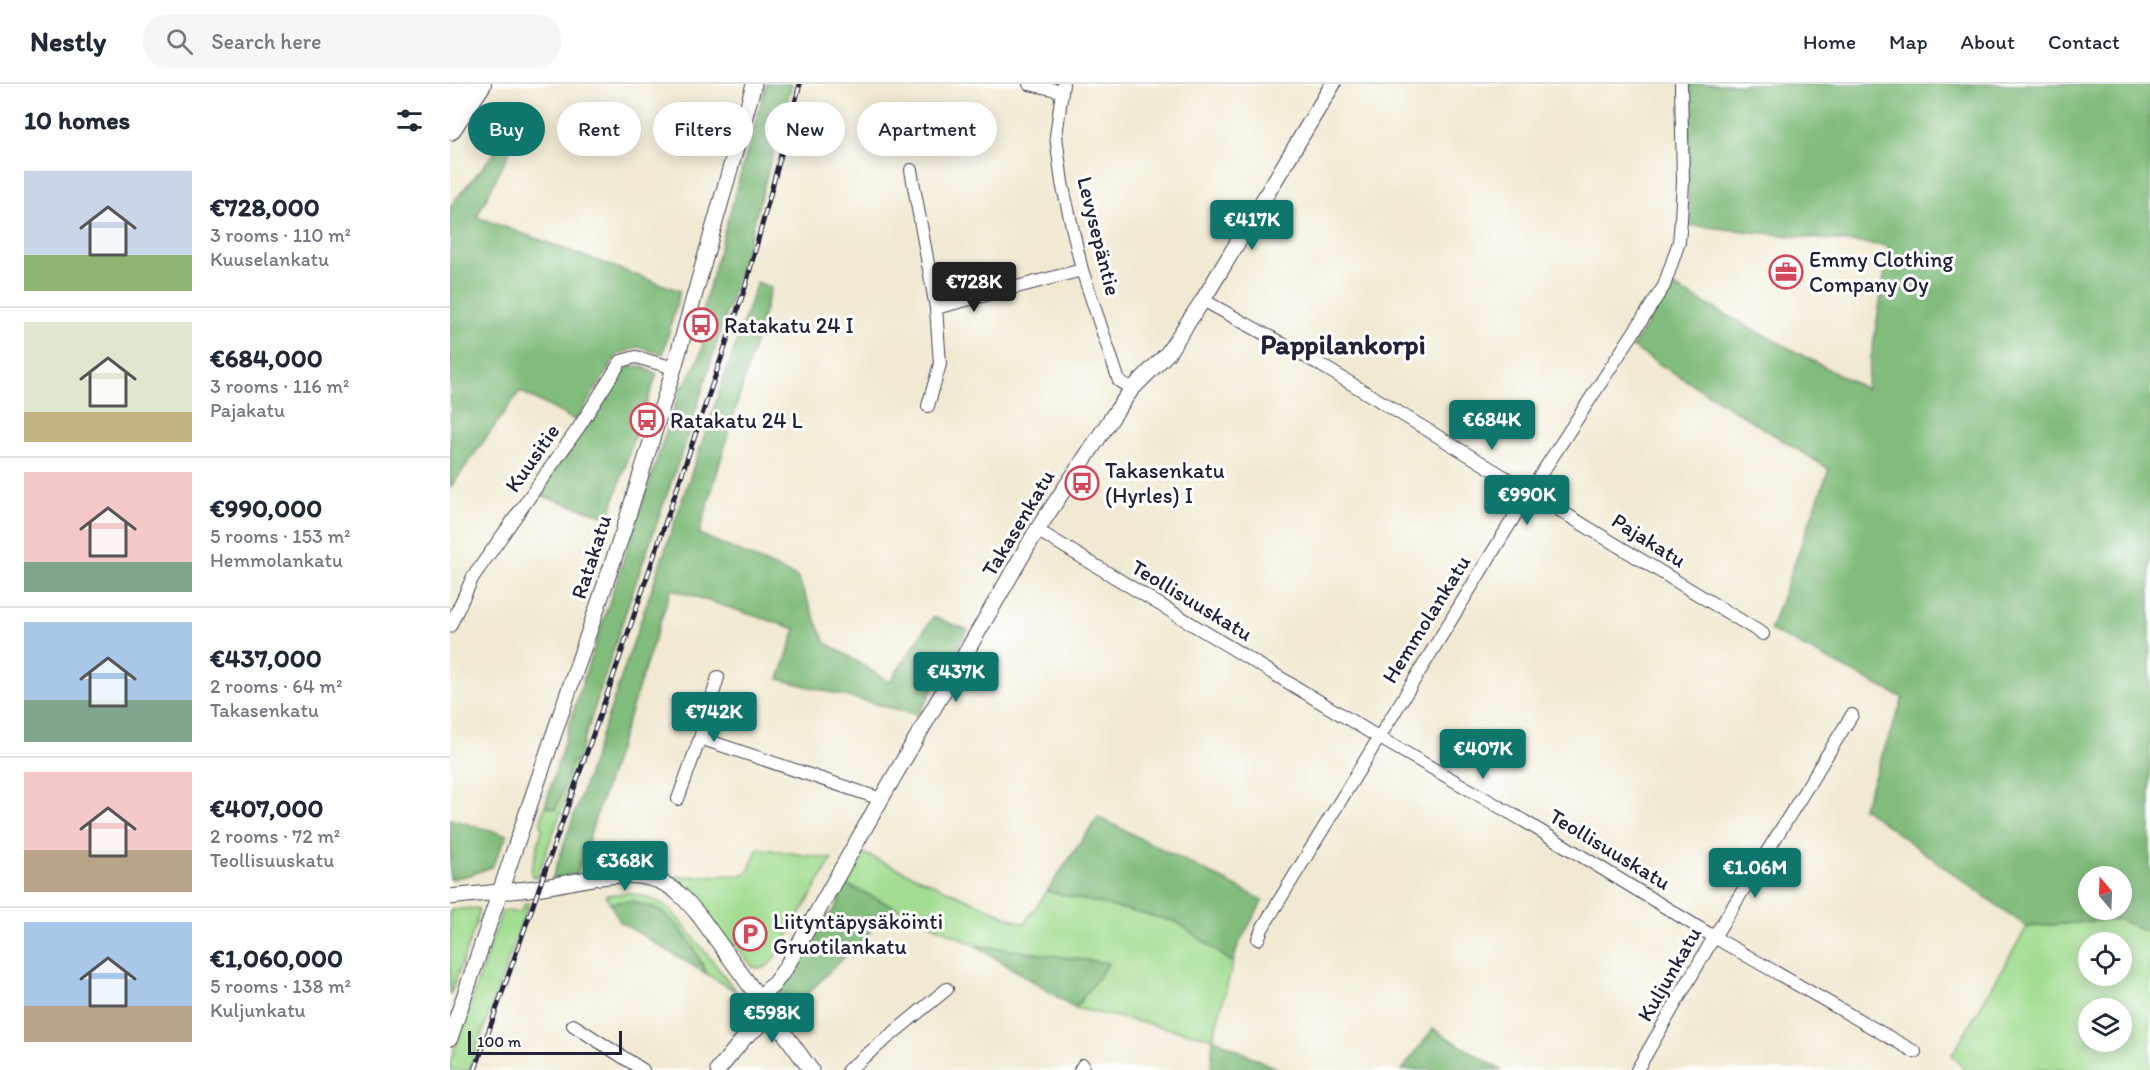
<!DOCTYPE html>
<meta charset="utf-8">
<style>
body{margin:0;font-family:Itim,sans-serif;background:#f6f6f7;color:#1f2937;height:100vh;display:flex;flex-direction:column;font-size:22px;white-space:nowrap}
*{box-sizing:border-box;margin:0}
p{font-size:20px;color:#747a83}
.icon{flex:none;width:33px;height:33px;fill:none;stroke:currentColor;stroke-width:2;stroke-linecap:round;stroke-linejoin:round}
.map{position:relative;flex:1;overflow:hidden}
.details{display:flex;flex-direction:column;background:#fff;width:450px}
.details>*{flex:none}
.guide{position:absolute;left:18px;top:18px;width:570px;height:54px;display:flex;gap:12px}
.needle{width:39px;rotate:341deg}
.fabs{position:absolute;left:1628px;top:782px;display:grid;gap:12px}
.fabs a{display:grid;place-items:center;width:54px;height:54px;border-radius:50%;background:#fff;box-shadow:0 3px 15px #0003;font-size:30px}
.scale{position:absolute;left:18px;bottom:15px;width:154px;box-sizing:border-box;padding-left:6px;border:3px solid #22223b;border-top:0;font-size:16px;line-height:21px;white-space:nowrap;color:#22223b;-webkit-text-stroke:4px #fff;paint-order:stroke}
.price{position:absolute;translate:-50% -51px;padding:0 14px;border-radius:6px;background:#0f766e;color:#fff;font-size:20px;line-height:39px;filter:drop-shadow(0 2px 3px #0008)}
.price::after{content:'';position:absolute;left:50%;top:36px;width:18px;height:14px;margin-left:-9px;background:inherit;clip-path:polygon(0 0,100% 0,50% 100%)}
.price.current{background:#222;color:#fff}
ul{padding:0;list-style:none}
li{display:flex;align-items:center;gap:18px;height:150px;padding:0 24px}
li+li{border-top:2px solid #e0e1e3}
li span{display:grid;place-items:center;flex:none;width:168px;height:120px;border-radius:0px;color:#555}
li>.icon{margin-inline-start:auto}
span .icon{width:72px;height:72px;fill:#fffc;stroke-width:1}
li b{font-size:26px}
h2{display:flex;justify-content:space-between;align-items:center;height:72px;padding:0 24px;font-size:26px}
.pill{padding:0 21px;border-radius:27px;background:#fff;box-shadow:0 3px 15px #0003;font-size:21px;line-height:54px}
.pill.current{background:#0f766e;color:#fff}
header{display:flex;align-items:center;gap:36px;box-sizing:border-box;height:84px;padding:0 30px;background:#fff;border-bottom:2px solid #e0e1e3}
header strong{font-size:28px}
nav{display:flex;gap:33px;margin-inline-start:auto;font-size:21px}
.search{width:420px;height:54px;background:#f6f6f7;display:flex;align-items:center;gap:15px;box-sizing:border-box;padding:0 21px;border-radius:33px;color:#747a83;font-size:22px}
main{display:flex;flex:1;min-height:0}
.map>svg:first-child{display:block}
</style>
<header>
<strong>Nestly</strong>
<div class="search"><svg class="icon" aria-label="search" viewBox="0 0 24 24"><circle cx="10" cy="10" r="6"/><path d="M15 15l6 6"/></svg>Search here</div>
<nav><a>Home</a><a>Map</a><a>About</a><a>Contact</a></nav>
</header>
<main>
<section class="details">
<h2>10 homes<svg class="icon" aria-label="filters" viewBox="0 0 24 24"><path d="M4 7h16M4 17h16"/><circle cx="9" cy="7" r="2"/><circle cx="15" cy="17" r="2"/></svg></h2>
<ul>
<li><span style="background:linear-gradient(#c9d6e8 70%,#8fb573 0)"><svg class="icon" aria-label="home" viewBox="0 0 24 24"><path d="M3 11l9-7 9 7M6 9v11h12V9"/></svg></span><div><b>€728,000</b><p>3 rooms · 110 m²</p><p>Kuuselankatu</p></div></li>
<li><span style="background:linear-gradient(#dfe7d0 75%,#c2b280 0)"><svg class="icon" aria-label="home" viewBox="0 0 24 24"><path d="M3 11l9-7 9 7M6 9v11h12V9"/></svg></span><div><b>€684,000</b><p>3 rooms · 116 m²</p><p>Pajakatu</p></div></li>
<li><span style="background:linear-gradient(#f6c9c9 75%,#7fa58c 0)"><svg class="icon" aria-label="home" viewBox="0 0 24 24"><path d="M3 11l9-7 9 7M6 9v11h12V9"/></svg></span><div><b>€990,000</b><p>5 rooms · 153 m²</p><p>Hemmolankatu</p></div></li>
<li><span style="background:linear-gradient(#a9c7e8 65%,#7fa58c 0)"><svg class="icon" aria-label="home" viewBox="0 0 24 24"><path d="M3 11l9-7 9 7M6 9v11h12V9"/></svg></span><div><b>€437,000</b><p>2 rooms · 64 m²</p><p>Takasenkatu</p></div></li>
<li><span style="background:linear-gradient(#f6c9c9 65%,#b9a48a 0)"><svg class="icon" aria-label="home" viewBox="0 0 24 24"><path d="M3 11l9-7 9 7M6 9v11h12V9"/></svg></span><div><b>€407,000</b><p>2 rooms · 72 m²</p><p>Teollisuuskatu</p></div></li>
<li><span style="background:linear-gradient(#a9c7e8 70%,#b9a48a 0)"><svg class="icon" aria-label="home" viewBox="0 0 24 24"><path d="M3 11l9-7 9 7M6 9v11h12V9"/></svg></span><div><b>€1,060,000</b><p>5 rooms · 138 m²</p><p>Kuljunkatu</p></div></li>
</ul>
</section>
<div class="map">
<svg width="1700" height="986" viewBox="0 0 1700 986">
<rect width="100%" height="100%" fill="#fff"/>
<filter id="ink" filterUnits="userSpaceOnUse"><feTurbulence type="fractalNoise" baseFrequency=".0167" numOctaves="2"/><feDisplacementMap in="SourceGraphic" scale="12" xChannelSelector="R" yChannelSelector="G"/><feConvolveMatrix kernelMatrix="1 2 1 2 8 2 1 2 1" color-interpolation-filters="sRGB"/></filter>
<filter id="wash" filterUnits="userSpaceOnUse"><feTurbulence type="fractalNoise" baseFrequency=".008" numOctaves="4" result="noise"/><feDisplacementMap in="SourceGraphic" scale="24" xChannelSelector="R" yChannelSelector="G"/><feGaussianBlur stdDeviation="1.35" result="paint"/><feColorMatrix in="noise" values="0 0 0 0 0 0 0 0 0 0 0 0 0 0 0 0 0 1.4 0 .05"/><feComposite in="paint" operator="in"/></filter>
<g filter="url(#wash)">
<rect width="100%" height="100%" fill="#f1e9d1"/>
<g fill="#a2dd91" stroke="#628066" stroke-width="1.5" fill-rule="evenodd">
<path d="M123,676L127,678L112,725L87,793L82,792L81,787L92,746L91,736L95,722L106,724Z"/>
<path d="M308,764L382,775L325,874L316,883L310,884L303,883L285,862L276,857L240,807L219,793L291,791L298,788Z"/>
<path d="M410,768L574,840L597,807L727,838L783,879L763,954L625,924L658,879L525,861L393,799Z"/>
<path d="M180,809C197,812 209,817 223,828L287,908L257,890L244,864L223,838L182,817L160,819L156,811Z"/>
<path d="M75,819H79L19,986H0V979L52,827L70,828Z"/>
<path d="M27,824L29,827L26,840L0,912V826Z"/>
<path d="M1668,835L1700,849V986H1515L1502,971L1577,843ZM1638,858H1671V891H1638ZM1638,924H1671V957H1638Z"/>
</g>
<g fill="#81bc7b" stroke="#526f5b" stroke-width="1.5" fill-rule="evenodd">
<path d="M316,0H342L298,160L241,342L180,515L127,678L123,676L106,725L95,722L129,609L230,306C251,278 258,259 253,224Z"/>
<path d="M1239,0H1700V849L1668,835L1577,843L1413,724L1453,614L1320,546L1379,385L1182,263L1222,202L1416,305L1439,162L1238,141ZM1638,792H1671V825H1638Z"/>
<path d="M79,28L27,133L230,207L213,270L188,263L167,271L126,337L70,307L0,404V122Z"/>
<path d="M307,198L321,204L249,450L347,493L376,559L440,598L483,533L518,546L468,631L329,595L346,545L221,505L127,790L102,795Z"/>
<path d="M191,282L207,290L183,357L159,433L89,411L169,291L179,283Z"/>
<path d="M648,733L813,816L788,861L783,879L727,838L597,807Z"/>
<path d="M0,735L57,751L42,783L20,791L0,795Z"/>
<path d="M393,799L445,823L335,932L328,924L327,913L376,833C389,823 391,815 393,799Z"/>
<path d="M182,817C189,820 198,821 205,824C230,836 245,866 257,890L170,838L160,819Z"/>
<path d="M525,861L659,879L625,924Z"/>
<path d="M983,945L1051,986H952Z"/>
<path d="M763,954L829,986H761Z"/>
</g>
</g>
<g filter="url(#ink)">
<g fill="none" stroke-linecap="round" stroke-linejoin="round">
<g stroke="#414052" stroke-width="14">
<g id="minor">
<path d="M579,0L611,7"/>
<path d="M613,0L606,52L612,99L632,186L669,297L682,305"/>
<path d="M461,86L486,224"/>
<path d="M753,216L869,280L1313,550"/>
<path d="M478,322L490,280L486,224L632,186"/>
<path d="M587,446L928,653L1074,737L1264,853L1465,968"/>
<path d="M0,542L23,493L129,343L171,277L186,273L224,284"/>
<path d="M250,654L431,715"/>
<path d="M228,715L250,654L268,593"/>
<path d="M808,855L813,843L1080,407L1214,202L1229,158L1231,136L1233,97L1231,0"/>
<path d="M123,941L193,986"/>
<path d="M398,986L497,905"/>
<path d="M630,986L633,981"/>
<path d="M1187,986L1264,853L1402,631"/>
</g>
</g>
<g stroke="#414052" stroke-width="17">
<g id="tertiary">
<path d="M0,813C30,809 61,808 92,803C128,798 169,784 206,796C226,803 238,818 251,834L361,986"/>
<path d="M309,913L323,901L335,885L431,715L587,446L667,326L682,305L717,270L753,216L883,0"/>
<path d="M0,954L173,448L224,284L304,0"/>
<path d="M268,986L295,953L322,932"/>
</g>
</g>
<g stroke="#414052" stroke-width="22">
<g id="trunk">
<path d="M0,17L11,0"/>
<path d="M0,46L31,0"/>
</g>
</g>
<use href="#minor" stroke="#fff" stroke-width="12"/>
<use href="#tertiary" stroke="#fff" stroke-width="15"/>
<use href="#trunk" stroke="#fff" stroke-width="20"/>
<g stroke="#22223b" stroke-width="5">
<path id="rail" d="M25,986L159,605L295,204L350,0"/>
</g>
<use href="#rail" stroke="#fff" stroke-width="3" stroke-dasharray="9" stroke-linecap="butt"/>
</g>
</g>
<defs>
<g id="office-ring" transform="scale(1.725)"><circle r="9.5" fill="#fff" stroke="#d1495b" stroke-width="1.5"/><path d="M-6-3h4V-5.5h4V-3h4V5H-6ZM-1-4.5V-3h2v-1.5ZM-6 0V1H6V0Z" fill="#d1495b"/></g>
<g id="bus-ring" transform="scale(1.725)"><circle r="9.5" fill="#fff" stroke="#d1495b" stroke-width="1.5"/><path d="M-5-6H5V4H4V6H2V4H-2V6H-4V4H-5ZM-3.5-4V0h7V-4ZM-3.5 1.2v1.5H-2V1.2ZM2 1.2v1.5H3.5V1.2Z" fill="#d1495b"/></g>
<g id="parking-ring" transform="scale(1.725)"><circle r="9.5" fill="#fff" stroke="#d1495b" stroke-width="1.5"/><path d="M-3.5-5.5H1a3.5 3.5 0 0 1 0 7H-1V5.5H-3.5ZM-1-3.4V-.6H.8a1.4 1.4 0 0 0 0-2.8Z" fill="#d1495b"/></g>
</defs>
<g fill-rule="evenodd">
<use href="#office-ring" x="1336" y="188"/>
<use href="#bus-ring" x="251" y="241"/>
<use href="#bus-ring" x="197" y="336"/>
<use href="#bus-ring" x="632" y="399"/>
<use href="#parking-ring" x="300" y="850"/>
</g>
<g text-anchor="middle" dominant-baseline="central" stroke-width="6" stroke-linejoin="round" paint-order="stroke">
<g font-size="22" fill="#22223b" stroke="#fff">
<text transform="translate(649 152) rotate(76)">Levysepäntie</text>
<text transform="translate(82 374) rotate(-55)">Kuusitie</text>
<text transform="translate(568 439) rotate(-59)">Takasenkatu</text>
<text transform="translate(1199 456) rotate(32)">Pajakatu</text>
<text transform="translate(141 473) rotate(-72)">Ratakatu</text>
<text transform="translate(742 516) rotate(31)">Teollisuuskatu</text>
<text transform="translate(976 535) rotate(-58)">Hemmolankatu</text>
<text transform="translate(1160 765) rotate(31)">Teollisuuskatu</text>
<text transform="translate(1219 890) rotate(-60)">Kuljunkatu</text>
</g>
<g font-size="22" fill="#22223b" stroke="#fff" text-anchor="start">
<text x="1359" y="175">Emmy Clothing<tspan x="1359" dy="25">Company Oy</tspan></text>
<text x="274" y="241">Ratakatu 24 I</text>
<text x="220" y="336">Ratakatu 24 L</text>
<text x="655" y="386">Takasenkatu<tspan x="655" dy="25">(Hyrles) I</tspan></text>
<text x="323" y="837">Liityntäpysäköinti<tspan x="323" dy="25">Gruotilankatu</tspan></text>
</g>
<g font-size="28" font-weight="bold" fill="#22223b" stroke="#fff">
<text x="893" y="260">Pappilankorpi</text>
</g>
</g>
</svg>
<div class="fabs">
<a><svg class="needle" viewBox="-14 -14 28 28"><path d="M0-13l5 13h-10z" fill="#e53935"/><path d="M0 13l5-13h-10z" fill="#747a83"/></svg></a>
<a><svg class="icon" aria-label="locate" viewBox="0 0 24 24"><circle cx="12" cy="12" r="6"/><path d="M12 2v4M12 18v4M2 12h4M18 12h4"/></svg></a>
<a><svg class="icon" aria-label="layers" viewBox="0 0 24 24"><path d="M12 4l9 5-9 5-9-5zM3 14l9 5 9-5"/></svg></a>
</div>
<div class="scale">100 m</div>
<b class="price" style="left:802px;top:167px">€417K</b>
<b class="price current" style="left:524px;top:229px">€728K</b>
<b class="price" style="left:1042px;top:367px">€684K</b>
<b class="price" style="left:1077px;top:442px">€990K</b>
<b class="price" style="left:506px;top:619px">€437K</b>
<b class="price" style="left:264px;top:659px">€742K</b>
<b class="price" style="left:1033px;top:696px">€407K</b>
<b class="price" style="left:175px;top:808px">€368K</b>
<b class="price" style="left:1305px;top:815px">€1.06M</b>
<b class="price" style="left:322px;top:960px">€598K</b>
<div class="guide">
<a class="pill current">Buy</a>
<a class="pill">Rent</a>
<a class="pill">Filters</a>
<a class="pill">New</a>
<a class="pill">Apartment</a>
</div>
</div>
</main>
